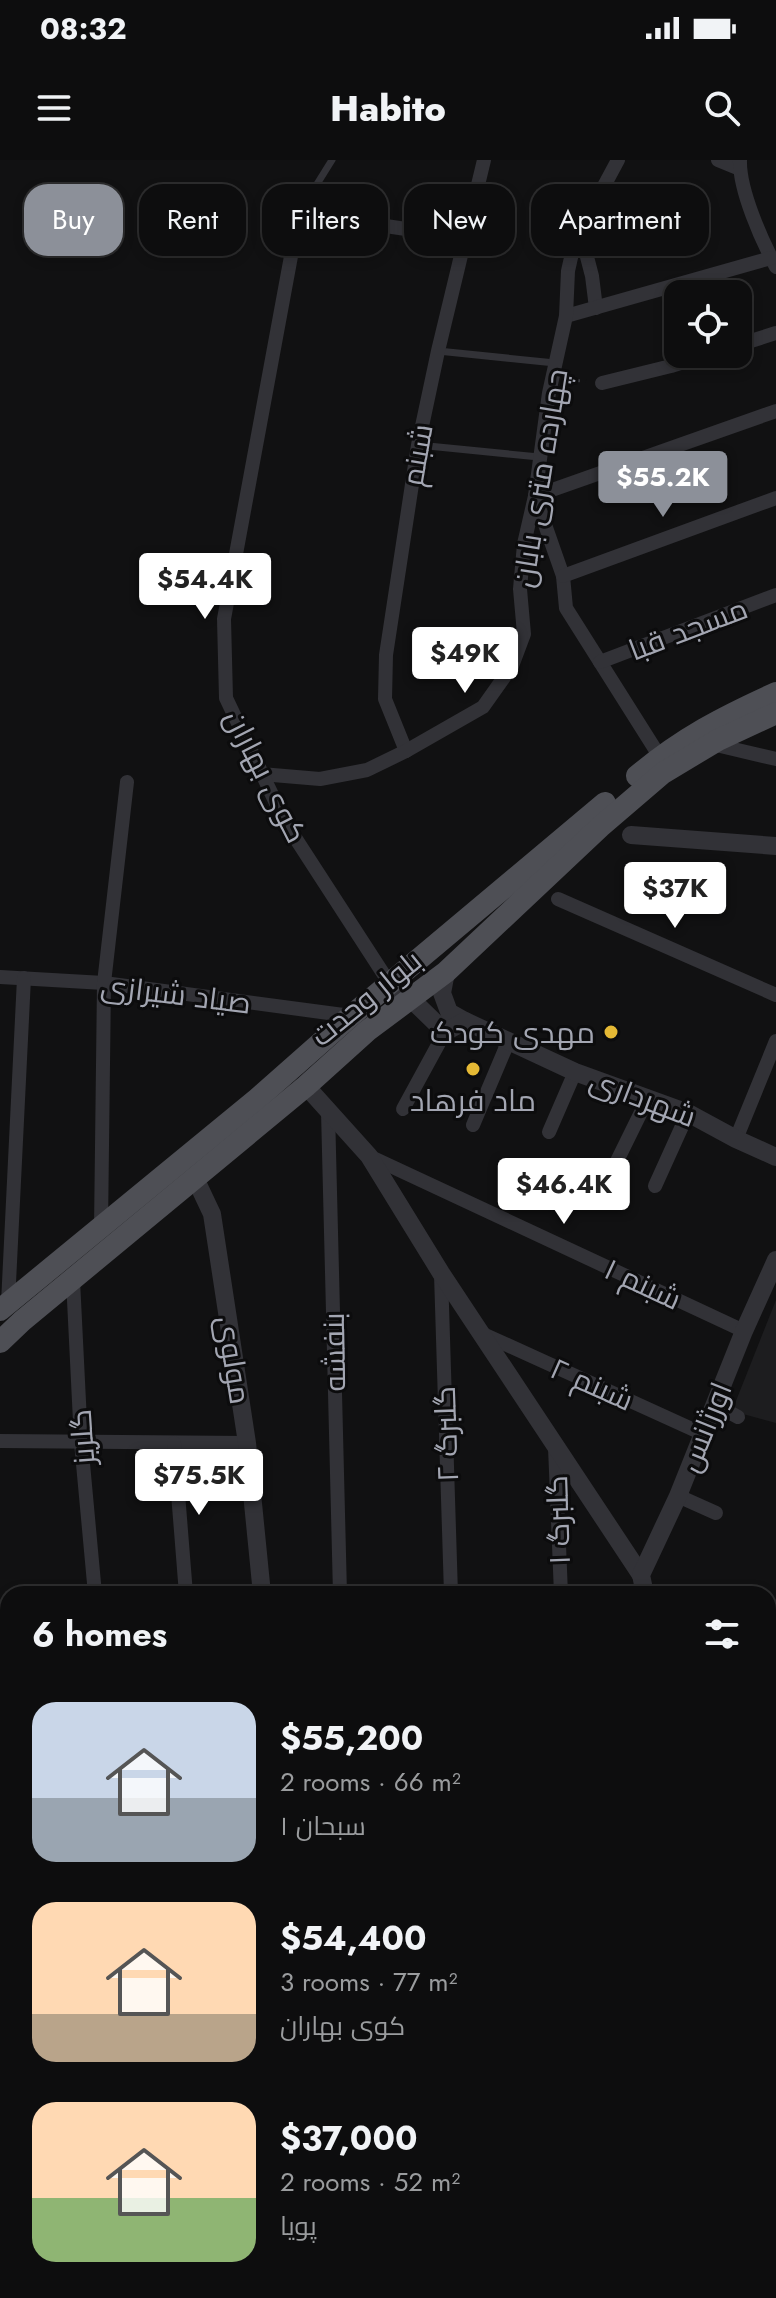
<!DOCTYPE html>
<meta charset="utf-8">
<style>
body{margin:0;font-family:Jost,Cairo,sans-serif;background:#1b1b1c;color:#f1f3f6;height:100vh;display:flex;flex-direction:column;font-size:30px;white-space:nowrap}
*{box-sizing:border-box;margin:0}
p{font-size:26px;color:#9a9c9e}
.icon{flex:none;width:44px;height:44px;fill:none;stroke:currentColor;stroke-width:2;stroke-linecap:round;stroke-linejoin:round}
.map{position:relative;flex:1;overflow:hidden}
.side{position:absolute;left:0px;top:1426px;width:776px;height:712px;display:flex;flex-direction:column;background:#0d0d0e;border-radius:24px 24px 0 0;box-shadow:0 4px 12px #0003,0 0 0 2px #2d2d2e}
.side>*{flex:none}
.hud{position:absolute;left:24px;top:24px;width:728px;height:72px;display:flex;gap:16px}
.tools{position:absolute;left:664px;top:120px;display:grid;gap:16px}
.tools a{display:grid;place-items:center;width:88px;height:88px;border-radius:16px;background:#0d0d0e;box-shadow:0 4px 12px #0003,0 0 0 2px #2d2d2e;font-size:40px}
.price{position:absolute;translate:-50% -68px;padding:0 18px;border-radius:8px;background:#fff;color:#222;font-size:26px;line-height:52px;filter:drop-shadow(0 2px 4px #0008)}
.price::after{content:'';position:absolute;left:50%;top:48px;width:24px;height:18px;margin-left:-12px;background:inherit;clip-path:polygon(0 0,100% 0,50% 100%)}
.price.active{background:#8c9099;color:#fff}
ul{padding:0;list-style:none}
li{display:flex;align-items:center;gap:24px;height:200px;padding:0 32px}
li span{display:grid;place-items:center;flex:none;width:224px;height:160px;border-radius:24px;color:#555}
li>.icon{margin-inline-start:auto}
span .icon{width:96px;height:96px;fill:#fffc;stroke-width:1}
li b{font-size:34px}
h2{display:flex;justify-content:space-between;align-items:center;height:96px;padding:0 32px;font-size:34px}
.tag{padding:0 28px;border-radius:24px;background:#0d0d0e;box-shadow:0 4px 12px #0003,0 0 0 2px #2d2d2e;font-size:28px;line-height:72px}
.tag.active{background:#8c9099;color:#fff}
.status{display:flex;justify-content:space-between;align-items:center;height:56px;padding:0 40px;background:#0d0d0e;direction:ltr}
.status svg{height:22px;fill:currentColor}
header{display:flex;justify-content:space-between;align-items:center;height:104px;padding:0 32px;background:#0d0d0e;font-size:36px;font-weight:800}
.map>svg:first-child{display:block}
</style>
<div class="status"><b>08:32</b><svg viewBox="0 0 49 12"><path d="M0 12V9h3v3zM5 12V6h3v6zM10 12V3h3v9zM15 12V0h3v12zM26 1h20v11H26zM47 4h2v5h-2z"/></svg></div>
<header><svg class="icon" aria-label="menu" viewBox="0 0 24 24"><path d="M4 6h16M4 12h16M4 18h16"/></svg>Habito<svg class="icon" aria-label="search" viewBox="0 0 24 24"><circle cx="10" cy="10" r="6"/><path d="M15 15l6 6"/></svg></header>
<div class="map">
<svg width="776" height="2138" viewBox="0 0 776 2138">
<rect width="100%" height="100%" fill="#111112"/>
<path fill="#1d1d1f" d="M776,1140V1263L732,1251Z"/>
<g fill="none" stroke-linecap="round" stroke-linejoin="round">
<path stroke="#38393e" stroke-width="3" stroke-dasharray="4 6" stroke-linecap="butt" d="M566,220L586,221"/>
<g stroke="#323237" stroke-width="7">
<path d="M299,53L332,0"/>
<path d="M438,191L555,203"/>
<path d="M418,285L539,297"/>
</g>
<g stroke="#323237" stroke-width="14">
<path d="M718,0L740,9"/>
<path d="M740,0C739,30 762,81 776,107"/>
<path d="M580,70L592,116L596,148"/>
<path d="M566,156L771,98"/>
<path d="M738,185L776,173"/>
<path d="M602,223L671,206L709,194"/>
<path d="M535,336L563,416L566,448L660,597"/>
<path d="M535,336L776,251"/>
<path d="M563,416L776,338"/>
<path d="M600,502L776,435"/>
<path d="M712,584L776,599"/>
<path d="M406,591L385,539L386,495L418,285L438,191L484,0"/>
<path d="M261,614L320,619L367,610L406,591L483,547L512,506L524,474L520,429L524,384L535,336L549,233L566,156L568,111L575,80L618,0"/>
<path d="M558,739L776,835"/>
<path d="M0,817L104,823L351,856"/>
<path d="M390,824L285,662L226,538L224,459L299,53L466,78"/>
<path d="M403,949L445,872"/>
<path d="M328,951L340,1434"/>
<path d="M473,965L509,880"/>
<path d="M549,972L575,912"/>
<path d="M736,979L776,881"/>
<path d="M369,996L744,1171"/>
<path d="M617,1001L648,938"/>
<path d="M655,1026L688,953"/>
<path d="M101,1068L104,823L127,622"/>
<path d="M441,1114L451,1434"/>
<path d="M73,1120L81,1282L95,1434"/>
<path d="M8,1143L24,818"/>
<path d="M481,1173L703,1274"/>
<path d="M714,1244L738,1257"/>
<path d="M0,1281L247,1283"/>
<path d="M174,1283L186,1434"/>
<path d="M555,1287L561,1434"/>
<path d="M678,1336L716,1353"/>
<path d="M0,1581H8"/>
<path d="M768,1616L773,1662"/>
<path d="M0,1671L8,1669"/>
<path d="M0,1695L8,1759"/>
<path d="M0,2007L8,2006"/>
<path d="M50,2130L52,2138"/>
<path d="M130,2130L131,2138"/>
<path d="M247,2130L249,2138"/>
<path d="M312,2130L314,2138"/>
<path d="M570,2130L571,2138"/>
</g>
<g stroke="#323237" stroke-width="18">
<path d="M631,675L776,686"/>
<path d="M446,812L442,833L449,852L465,861"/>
<path d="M390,824L411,839L445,872L465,861L575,912L688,953L736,979L776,997"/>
<path d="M306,926L369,996L441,1113L641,1415"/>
<path d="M195,1018L212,1054L247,1283L262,1434"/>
<path d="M645,1434L641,1415L678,1336L744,1171L776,1100"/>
</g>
<g stroke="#404146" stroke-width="20">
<path d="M768,1663L776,1662"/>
<path d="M768,1697L776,1695"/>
<path d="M0,1760L8,1759"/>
<path d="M0,1797L8,1796"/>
</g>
<g stroke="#4e4f55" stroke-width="22">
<path d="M637,616C682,578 723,557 776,533"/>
<path d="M0,1150L257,939L351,856L605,643"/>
<path d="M0,1182L22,1161L306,926L367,871L446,812L600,667L663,613L718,580L776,553"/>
</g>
</g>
<g fill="#e5b935" stroke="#0c0c0d" stroke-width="3">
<circle cx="611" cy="872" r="8"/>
<circle cx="473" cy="909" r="8"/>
</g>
<g text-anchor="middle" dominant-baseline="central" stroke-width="6" stroke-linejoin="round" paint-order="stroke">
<g font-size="30" fill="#a3a6b2" stroke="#0c0c0d">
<text transform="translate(417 295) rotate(-80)">شبنم</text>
<text transform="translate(540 318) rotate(-81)">چهارده متری بابان</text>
<text transform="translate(688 469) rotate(-21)">مسجد قبا</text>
<text transform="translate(266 616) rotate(63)">کوی بهاران</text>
<text transform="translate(176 834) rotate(7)">صیاد شیرازی</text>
<text transform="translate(366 838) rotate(-39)">بلوار وحدت</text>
<text transform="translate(643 938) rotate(21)">شهرداری</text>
<text transform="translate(643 1124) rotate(25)">شبنم ۱</text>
<text transform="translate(334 1192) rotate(-91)">بنفشه</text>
<text transform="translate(234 1200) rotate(81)">مولوی</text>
<text transform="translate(592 1224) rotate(24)">شبنم ۲</text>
<text transform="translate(705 1267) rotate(-68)">اورژانس</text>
<text transform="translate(446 1274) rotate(-92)">گلبرگ ۲</text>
<text transform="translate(82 1277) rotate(-94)">گلریز</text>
<text transform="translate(558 1360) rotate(-92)">گلبرگ ۱</text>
</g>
<g font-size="30" fill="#a3a6b2" stroke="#0c0c0d" text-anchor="end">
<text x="595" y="872">مهدی کودک</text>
<text x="473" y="940" text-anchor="middle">ماد فرهاد</text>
</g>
</g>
</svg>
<div class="tools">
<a><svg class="icon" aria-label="locate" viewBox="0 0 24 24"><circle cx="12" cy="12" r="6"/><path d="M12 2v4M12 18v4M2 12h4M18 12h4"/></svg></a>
</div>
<b class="price active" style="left:663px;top:359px">$55.2K</b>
<b class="price" style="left:205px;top:461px">$54.4K</b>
<b class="price" style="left:465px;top:535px">$49K</b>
<b class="price" style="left:675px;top:770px">$37K</b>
<b class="price" style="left:564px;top:1066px">$46.4K</b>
<b class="price" style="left:199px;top:1357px">$75.5K</b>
<div class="hud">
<a class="tag active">Buy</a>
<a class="tag">Rent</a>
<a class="tag">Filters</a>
<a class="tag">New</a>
<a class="tag">Apartment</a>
</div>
<section class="side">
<h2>6 homes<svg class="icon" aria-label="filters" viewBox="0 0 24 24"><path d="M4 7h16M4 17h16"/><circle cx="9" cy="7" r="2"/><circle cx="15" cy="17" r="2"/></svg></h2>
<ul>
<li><span style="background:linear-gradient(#c9d6e8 60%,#9aa5b1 0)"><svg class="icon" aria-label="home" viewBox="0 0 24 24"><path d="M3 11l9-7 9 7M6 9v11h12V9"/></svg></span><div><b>$55,200</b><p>2 rooms · 66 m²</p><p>سبحان ۱</p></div></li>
<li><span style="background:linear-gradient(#ffd9b3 70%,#b9a48a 0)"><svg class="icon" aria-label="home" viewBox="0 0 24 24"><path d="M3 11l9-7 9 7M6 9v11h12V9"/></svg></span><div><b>$54,400</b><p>3 rooms · 77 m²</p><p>کوی بهاران</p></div></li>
<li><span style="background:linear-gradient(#ffd9b3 60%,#8fb573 0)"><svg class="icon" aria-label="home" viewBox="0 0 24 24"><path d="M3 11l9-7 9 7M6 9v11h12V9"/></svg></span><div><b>$37,000</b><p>2 rooms · 52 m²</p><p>پویا</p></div></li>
</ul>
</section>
</div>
